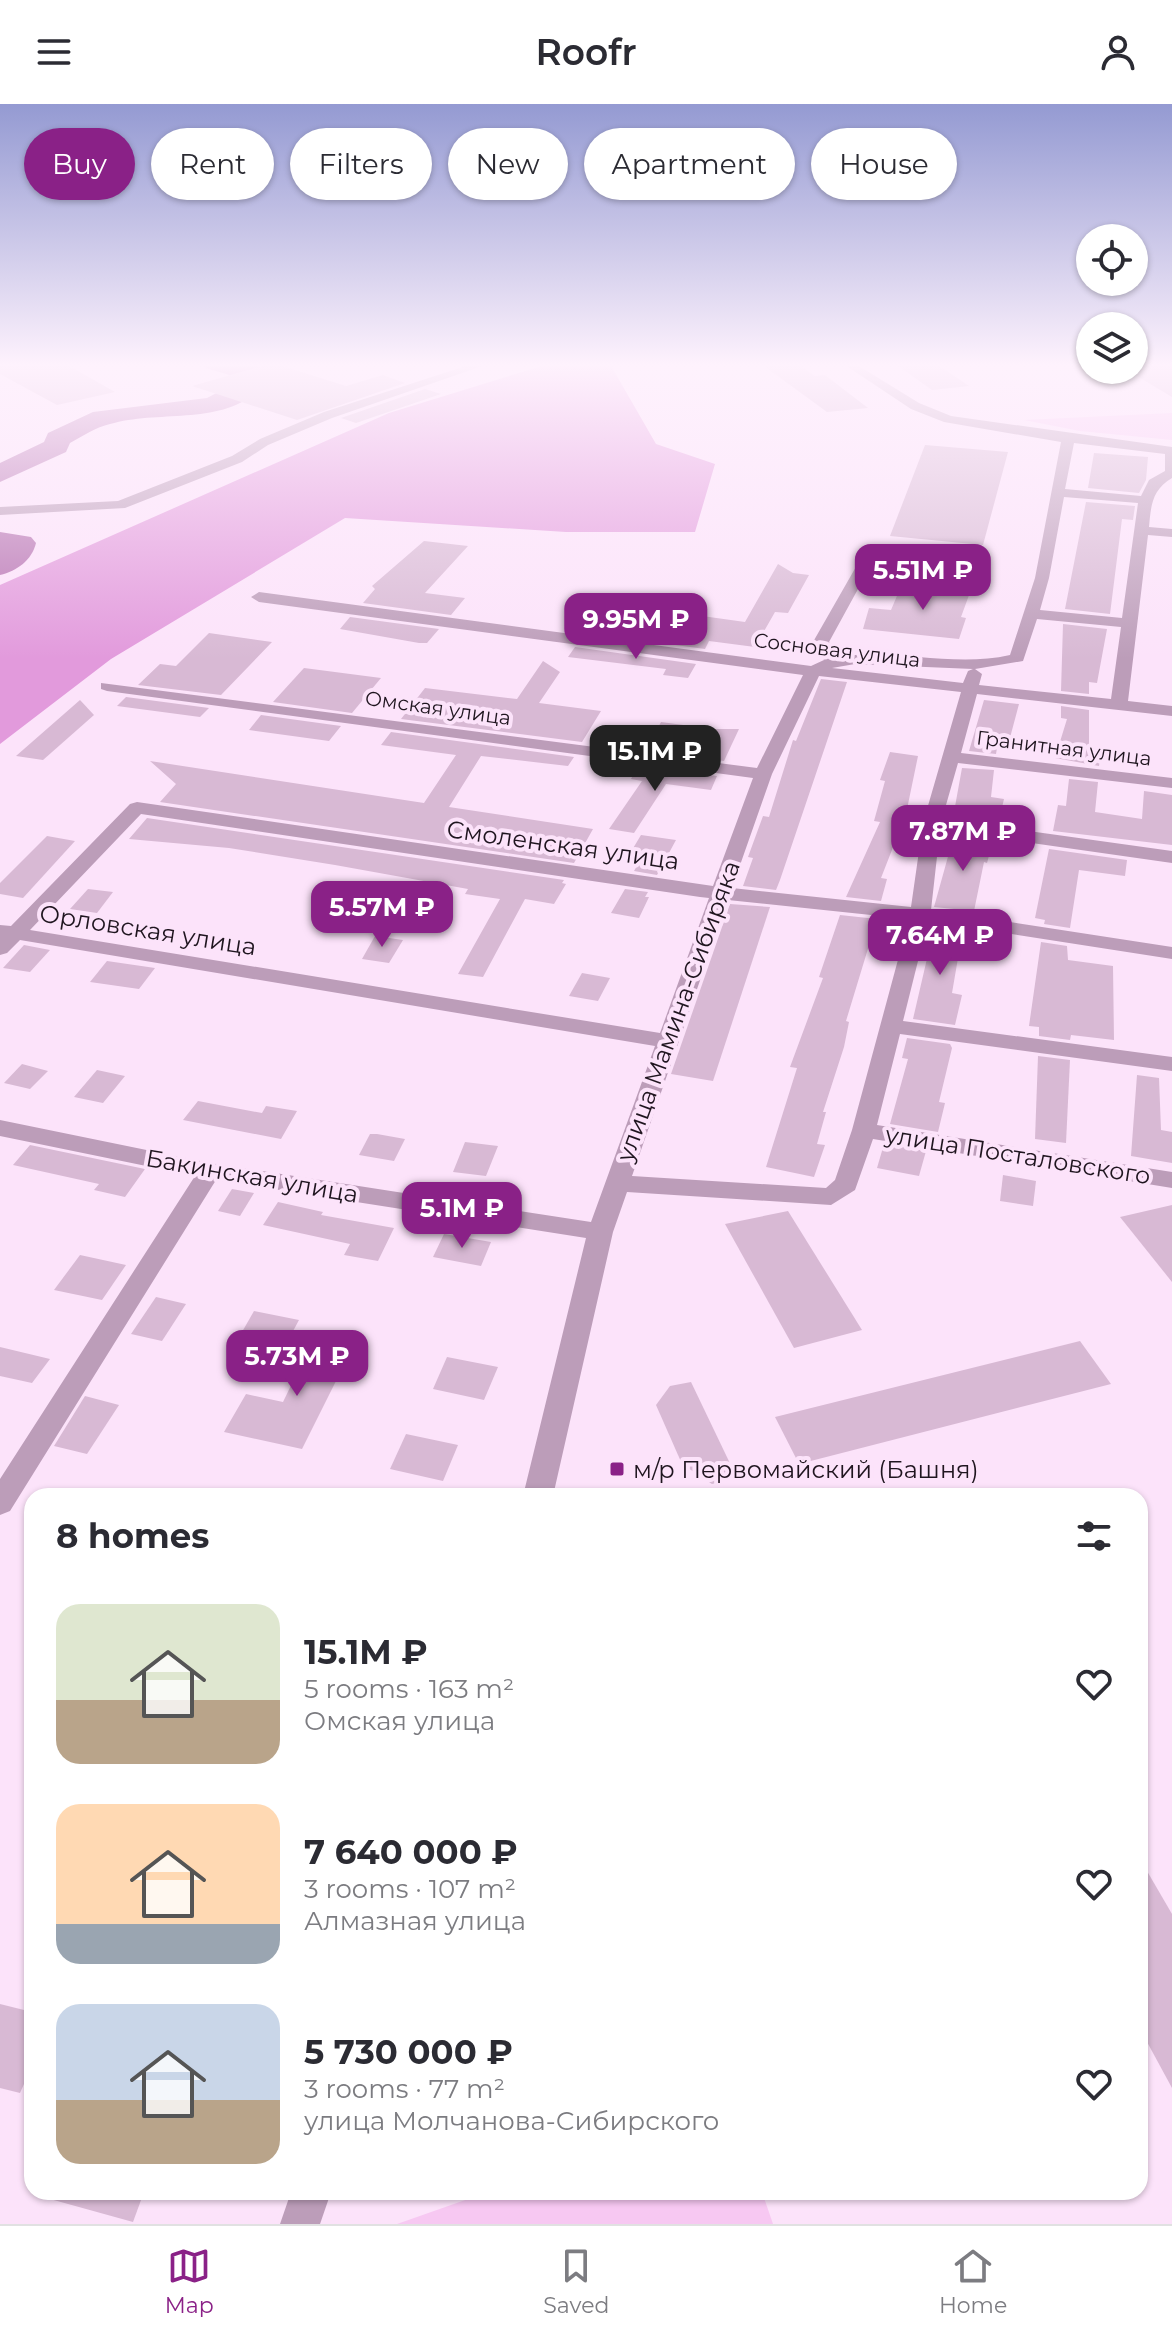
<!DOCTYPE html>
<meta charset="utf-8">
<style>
body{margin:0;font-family:Montserrat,sans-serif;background:#f2f2f3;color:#2b2b33;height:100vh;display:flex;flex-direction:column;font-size:30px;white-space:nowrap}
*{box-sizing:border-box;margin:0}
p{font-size:26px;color:#7c7c81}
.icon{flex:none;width:44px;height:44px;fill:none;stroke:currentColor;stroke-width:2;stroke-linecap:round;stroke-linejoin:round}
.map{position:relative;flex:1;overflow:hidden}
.panel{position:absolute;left:24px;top:1384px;width:1124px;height:712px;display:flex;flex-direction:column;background:#fff;border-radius:24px;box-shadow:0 2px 6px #0004}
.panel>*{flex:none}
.top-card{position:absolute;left:24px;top:24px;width:1124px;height:72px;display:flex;gap:16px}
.controls{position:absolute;left:1076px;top:120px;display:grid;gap:16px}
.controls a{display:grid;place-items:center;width:72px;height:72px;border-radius:50%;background:#fff;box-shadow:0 2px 6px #0004;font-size:40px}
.price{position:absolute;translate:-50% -68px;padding:0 18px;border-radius:16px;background:#8a2187;color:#fff;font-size:26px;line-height:52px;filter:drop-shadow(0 2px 4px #0008)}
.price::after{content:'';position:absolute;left:50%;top:48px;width:24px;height:18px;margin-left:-12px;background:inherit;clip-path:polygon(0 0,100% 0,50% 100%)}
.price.current{background:#222;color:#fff}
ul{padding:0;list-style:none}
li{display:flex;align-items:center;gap:24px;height:200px;padding:0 32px}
li span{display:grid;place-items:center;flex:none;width:224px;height:160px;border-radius:24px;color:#555}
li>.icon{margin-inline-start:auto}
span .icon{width:96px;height:96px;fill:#fffc;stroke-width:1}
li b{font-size:34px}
h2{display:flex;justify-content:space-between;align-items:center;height:96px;padding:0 32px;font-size:34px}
.chip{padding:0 28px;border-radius:36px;background:#fff;box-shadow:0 2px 6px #0004;font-size:28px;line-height:72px}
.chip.current{background:#8a2187;color:#fff}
header{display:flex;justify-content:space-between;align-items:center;height:104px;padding:0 32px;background:#fff;font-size:36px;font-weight:600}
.tabs{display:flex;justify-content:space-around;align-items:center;height:112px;border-top:2px solid #e1e1e2;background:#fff;font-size:22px;color:#7c7c81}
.tabs a{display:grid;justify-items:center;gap:4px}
.tabs .current{color:#8a2187}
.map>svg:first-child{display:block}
</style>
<header><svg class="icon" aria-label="menu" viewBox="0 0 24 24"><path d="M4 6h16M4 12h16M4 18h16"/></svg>Roofr<svg class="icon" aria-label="person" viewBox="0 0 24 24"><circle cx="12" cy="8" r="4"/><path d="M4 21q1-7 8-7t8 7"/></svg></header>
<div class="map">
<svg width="1172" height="2120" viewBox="0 0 1172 2120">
<rect width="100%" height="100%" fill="#fce3fa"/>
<g fill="#f7c8f2">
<path d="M1172,309V336L1080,327L1024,316Z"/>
<path d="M488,2088H762L773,2120H397Z"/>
</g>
<path fill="#e29adc" d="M551,259L610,260L656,340L715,360L695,428H566L345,414L111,555L0,640V481L389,309Z"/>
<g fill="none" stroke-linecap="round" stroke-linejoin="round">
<g fill="#b672b1" fill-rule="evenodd">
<path d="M202,259C221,258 258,255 271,272C234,326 164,304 110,320C96,323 83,332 70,339L66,348L0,378V359L44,338L48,329L93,308L207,294L243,275L206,264Z"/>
<path d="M0,428L31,433L36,439C32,456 17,467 0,471Z"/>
</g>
</g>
<g fill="#d8b9d4">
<path d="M0,259H64L115,288L57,301L0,270Z"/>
<path d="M273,259L346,282L383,271L405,279L297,316L192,282Z"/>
<path d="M760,259H796L815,272L825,271L868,304L827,308Z"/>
<path d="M894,259H935L969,282L932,286Z"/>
<path d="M1134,259H1172V293L1127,266H1134Z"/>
<path d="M425,285L441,290L356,319L341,314Z"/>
<path d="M925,341L1008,348L983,441L890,432Z"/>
<path d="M1094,349L1148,353L1146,376L1139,389L1088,384Z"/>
<path d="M1086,398L1135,402L1133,416L1122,415L1110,510L1065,505Z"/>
<path d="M424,437L468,442L425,489L465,494L451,511L363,499L375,485L372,482Z"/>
<path d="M778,460L793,469L809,471L788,509L775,508L755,543L709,537L705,545L586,529L598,513L680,520L688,510L745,518Z"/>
<path d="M902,480L945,485L947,480L972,483L961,513L966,514L959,535L863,525L869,504L891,506Z"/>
<path d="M350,513L439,525L427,539H419L340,525Z"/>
<path d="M1063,520L1107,525L1097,579L1089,578V590L1061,587Z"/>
<path d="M209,529L272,538L221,591L138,581L160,560L176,562Z"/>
<path d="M575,543L696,560L688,574L663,571L666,565L568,553Z"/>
<path d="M543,557L560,568L539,599L601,607L582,638L401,615L425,584L517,595Z"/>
<path d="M304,564L381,574L352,609L273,598Z"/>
<path d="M821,575L847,578L780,776L776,786L743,782L753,754L748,753L763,712L769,713L793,636L796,637Z"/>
<path d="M126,593L209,604L200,613L117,602Z"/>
<path d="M80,596L94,611L43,656L16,652Z"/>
<path d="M984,596L1019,600L1007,645L997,644L996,650L969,647Z"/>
<path d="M1061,602L1089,606V646L1101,647L1099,662L1055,654L1067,615L1061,614Z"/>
<path d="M261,611L341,622L329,637L249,626Z"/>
<path d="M661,618L713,625H739L724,657L646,647Z"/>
<path d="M391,628L574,653L568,662L481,652L449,703L593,725L574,759L160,698L176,680L150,657L424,699L456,651L381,641Z"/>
<path d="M890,648L918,652L906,710L881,774L887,775L881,797L846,793L880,718L874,717L885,677L880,676Z"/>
<path d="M638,662L717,672L711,686L666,680L634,729L609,725L642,677L631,675Z"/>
<path d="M962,664L994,666L991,693L1004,695L998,720L959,714L961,708H954Z"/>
<path d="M1069,675L1098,678L1095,708L1142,715L1144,687L1172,691V741L1053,727L1058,701L1066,702Z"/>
<path d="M147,714L564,776L562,779L566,780L554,800L525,795L483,873L458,870L500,795L465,790L468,785L335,761L229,744L129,735Z"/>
<path d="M641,731L676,736L657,771L634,767L642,753L629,751Z"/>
<path d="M954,731L993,737L987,759L984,758L974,807L934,803Z"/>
<path d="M47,732L75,737L23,794L0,790V779Z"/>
<path d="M1049,745L1127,756L1125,772L1079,766L1070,824L1044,820L1045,816L1035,814Z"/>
<path d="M88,785L113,788L97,809L70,805Z"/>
<path d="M625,785L648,788L645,793H649L639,814L611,809Z"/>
<path d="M730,800L770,803L713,977L671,970Z"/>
<path d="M840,811L877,815L846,917L849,918L844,943L823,1008H826L817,1040L825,1041L814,1073L766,1063L797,964L790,963L823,874L819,873Z"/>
<path d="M930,820L963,825L952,889L962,891L955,921L913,915L929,846H924Z"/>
<path d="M375,832L403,836L389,859L362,855Z"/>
<path d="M1041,838L1067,842L1068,856L1113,862L1114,936L1071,931L1070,936L1039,932V923L1029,922Z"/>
<path d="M24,841L50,846L30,868L3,864Z"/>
<path d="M107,857L155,864L139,885L90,878Z"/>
<path d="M582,869L610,874L598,897L569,892Z"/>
<path d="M907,934L950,940L952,944L939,998L945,999L938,1028L890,1020L908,955L902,954Z"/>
<path d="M1038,952L1070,956L1066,1039L1035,1035Z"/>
<path d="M22,960L48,967L30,985L4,979Z"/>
<path d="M97,966L125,972L103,999L74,993Z"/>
<path d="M1137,971L1159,974L1161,1026L1172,1028V1059L1131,1052Z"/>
<path d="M198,997L262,1009L266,1002L297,1007L281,1035L183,1016Z"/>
<path d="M370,1030H377L405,1035L394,1057L359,1051Z"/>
<path d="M465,1038L498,1042L486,1072L453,1068Z"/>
<path d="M884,1040L926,1047L919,1072L877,1064Z"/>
<path d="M30,1041L145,1065L125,1093L94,1086L99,1080L13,1061Z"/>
<path d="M1003,1071L1036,1077L1033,1102L1000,1097Z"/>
<path d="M232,1085L254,1089L240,1112L218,1107Z"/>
<path d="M278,1098L323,1108L321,1111L394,1124L378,1157L344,1151L350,1140L263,1121Z"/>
<path d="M1172,1101V1178L1120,1113Z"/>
<path d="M788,1107L862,1226L794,1244L725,1120Z"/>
<path d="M444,1130L491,1138L481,1162L433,1153Z"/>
<path d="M80,1151L126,1161L102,1196L54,1186Z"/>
<path d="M156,1193L186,1200L162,1237L131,1230Z"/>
<path d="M254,1207L299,1216L284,1244L238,1235Z"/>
<path d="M313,1236L363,1245L348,1277L337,1275L302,1345L224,1328L246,1290L283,1298Z"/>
<path d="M1080,1237L1111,1280L799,1360L775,1313Z"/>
<path d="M0,1243L50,1255L32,1279L0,1272Z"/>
<path d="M447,1253L498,1263L484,1296L433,1285Z"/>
<path d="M691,1278L737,1374L712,1380L682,1360L656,1301L670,1282Z"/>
<path d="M85,1292L119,1301L87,1350L54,1342Z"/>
<path d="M406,1330L458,1341L443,1377L390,1365Z"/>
<path d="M1140,1755L1172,1810V1984L1140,1925Z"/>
<path d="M0,1900L32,1908V1962L20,1989L0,1984Z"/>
<path d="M51,2088H144L133,2118L50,2095Z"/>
</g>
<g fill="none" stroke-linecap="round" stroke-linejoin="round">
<g fill="#bc9db9" fill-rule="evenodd">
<path d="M309,259H324L314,263Z"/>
<path d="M475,259H491L332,314L268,341L242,358L125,404L0,411V403L118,397L232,352L260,335L324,308Z"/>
<path d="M842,259H854L919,299L951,312L1172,343V374C1152,386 1151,401 1149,423L1172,425V433L1148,431L1128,597L1172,602V612L977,590L961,649L1172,674V684L958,659L942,715L1172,747V759L940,726L931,806L1172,843V855L928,817L903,917L1172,953V967L900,930L877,1021L1172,1068V1084L873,1035L855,1086L831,1101L627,1088L613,1128L553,1392H523L586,1134L216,1076L10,1407L0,1411V1375L195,1072L0,1032V1016L210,1059L591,1118L655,942L20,836L7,849L0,851V821L11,822L130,700L137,698L713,782L753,674L107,587L101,585V579L757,664L803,571L259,498L251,493L259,488L811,562L824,556L813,538L861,454L868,450L875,454L829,538L838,553C895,544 953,564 1010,551L1035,474L1061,338L944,318L911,305ZM1074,339L1165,350V367L1149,376L1141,392L1065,385ZM1064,393L1138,399L1122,514L1040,506L1049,474ZM1037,515L1121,523L1111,595L979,581L982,570L975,565L1023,557ZM855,560L973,565L968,567L963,579L832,564ZM819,572L961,588L923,719L911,803L732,784L772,670ZM141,710L700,793L709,794L660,929L30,826ZM728,796L909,815L852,1026L835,1076L826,1084L632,1072Z"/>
<path d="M291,2088H331L320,2120H280Z"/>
</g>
</g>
<linearGradient id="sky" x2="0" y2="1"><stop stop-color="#949ad2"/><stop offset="0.47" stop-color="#fef2fd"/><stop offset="1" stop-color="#fef2fd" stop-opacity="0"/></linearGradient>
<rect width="1172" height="555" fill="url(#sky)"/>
<rect fill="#8a2187" stroke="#fce3fa" stroke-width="3" x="609" y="1357" width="16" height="16" rx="4"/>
<g text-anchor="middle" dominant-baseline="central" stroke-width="8" stroke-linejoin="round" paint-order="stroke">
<g font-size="20" fill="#1f151f" stroke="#fce3fa">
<text transform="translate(837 546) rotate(7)">Сосновая улица</text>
<text transform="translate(438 604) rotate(8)">Омская улица</text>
<text transform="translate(1064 644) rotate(7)">Гранитная улица</text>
</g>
<g font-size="24" fill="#1f151f" stroke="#fce3fa">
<text transform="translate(563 741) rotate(8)">Смоленская улица</text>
<text transform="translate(148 826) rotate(9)">Орловская улица</text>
<text transform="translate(678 907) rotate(-70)">улица Мамина-Сибиряка</text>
<text transform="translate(1018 1051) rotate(9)">улица Посталовского</text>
<text transform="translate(252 1072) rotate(10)">Бакинская улица</text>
</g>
<g font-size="24" fill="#1f151f" stroke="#fce3fa" text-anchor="start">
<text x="633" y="1365">м/р Первомайский (Башня)</text>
</g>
</g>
</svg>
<div class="controls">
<a><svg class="icon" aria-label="locate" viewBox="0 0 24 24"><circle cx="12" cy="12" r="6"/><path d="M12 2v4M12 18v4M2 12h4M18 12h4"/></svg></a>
<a><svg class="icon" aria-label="layers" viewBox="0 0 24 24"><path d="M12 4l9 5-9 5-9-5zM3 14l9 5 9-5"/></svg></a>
</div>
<b class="price" style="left:923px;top:508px">5.51M ₽</b>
<b class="price" style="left:636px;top:557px">9.95M ₽</b>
<b class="price current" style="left:655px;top:689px">15.1M ₽</b>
<b class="price" style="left:963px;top:769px">7.87M ₽</b>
<b class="price" style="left:382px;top:845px">5.57M ₽</b>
<b class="price" style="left:940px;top:873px">7.64M ₽</b>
<b class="price" style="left:462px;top:1146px">5.1M ₽</b>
<b class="price" style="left:297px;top:1294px">5.73M ₽</b>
<div class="top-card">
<a class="chip current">Buy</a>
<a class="chip">Rent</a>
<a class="chip">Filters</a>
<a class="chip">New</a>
<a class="chip">Apartment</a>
<a class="chip">House</a>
</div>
<section class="panel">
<h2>8 homes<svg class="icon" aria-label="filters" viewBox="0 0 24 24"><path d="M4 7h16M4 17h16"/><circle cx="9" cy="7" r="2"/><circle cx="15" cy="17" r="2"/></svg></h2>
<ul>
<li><span style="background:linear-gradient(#dfe7d0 60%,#b9a48a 0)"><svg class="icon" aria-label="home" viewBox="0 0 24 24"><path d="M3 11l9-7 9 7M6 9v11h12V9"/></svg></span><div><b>15.1M ₽</b><p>5 rooms · 163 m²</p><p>Омская улица</p></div><svg class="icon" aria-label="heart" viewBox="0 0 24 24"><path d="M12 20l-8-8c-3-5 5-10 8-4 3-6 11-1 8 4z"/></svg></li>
<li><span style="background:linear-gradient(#ffd9b3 75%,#9aa5b1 0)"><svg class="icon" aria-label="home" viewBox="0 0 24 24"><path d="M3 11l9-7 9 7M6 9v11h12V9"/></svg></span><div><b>7 640 000 ₽</b><p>3 rooms · 107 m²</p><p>Алмазная улица</p></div><svg class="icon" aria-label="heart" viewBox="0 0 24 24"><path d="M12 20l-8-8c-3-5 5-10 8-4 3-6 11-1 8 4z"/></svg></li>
<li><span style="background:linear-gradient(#c9d6e8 60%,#b9a48a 0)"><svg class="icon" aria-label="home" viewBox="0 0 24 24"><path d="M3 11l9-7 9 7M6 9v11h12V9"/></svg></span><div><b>5 730 000 ₽</b><p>3 rooms · 77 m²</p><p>улица Молчанова-Сибирского</p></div><svg class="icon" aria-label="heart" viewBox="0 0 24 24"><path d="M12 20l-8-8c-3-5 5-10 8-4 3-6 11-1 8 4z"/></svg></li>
</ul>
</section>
</div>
<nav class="tabs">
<a class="current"><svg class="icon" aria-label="map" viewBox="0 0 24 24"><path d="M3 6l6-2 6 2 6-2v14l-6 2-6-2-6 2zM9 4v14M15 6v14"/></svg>Map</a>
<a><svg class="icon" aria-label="saved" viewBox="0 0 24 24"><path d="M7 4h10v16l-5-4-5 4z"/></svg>Saved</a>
<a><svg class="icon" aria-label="home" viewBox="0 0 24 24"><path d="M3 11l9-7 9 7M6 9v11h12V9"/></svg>Home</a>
</nav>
